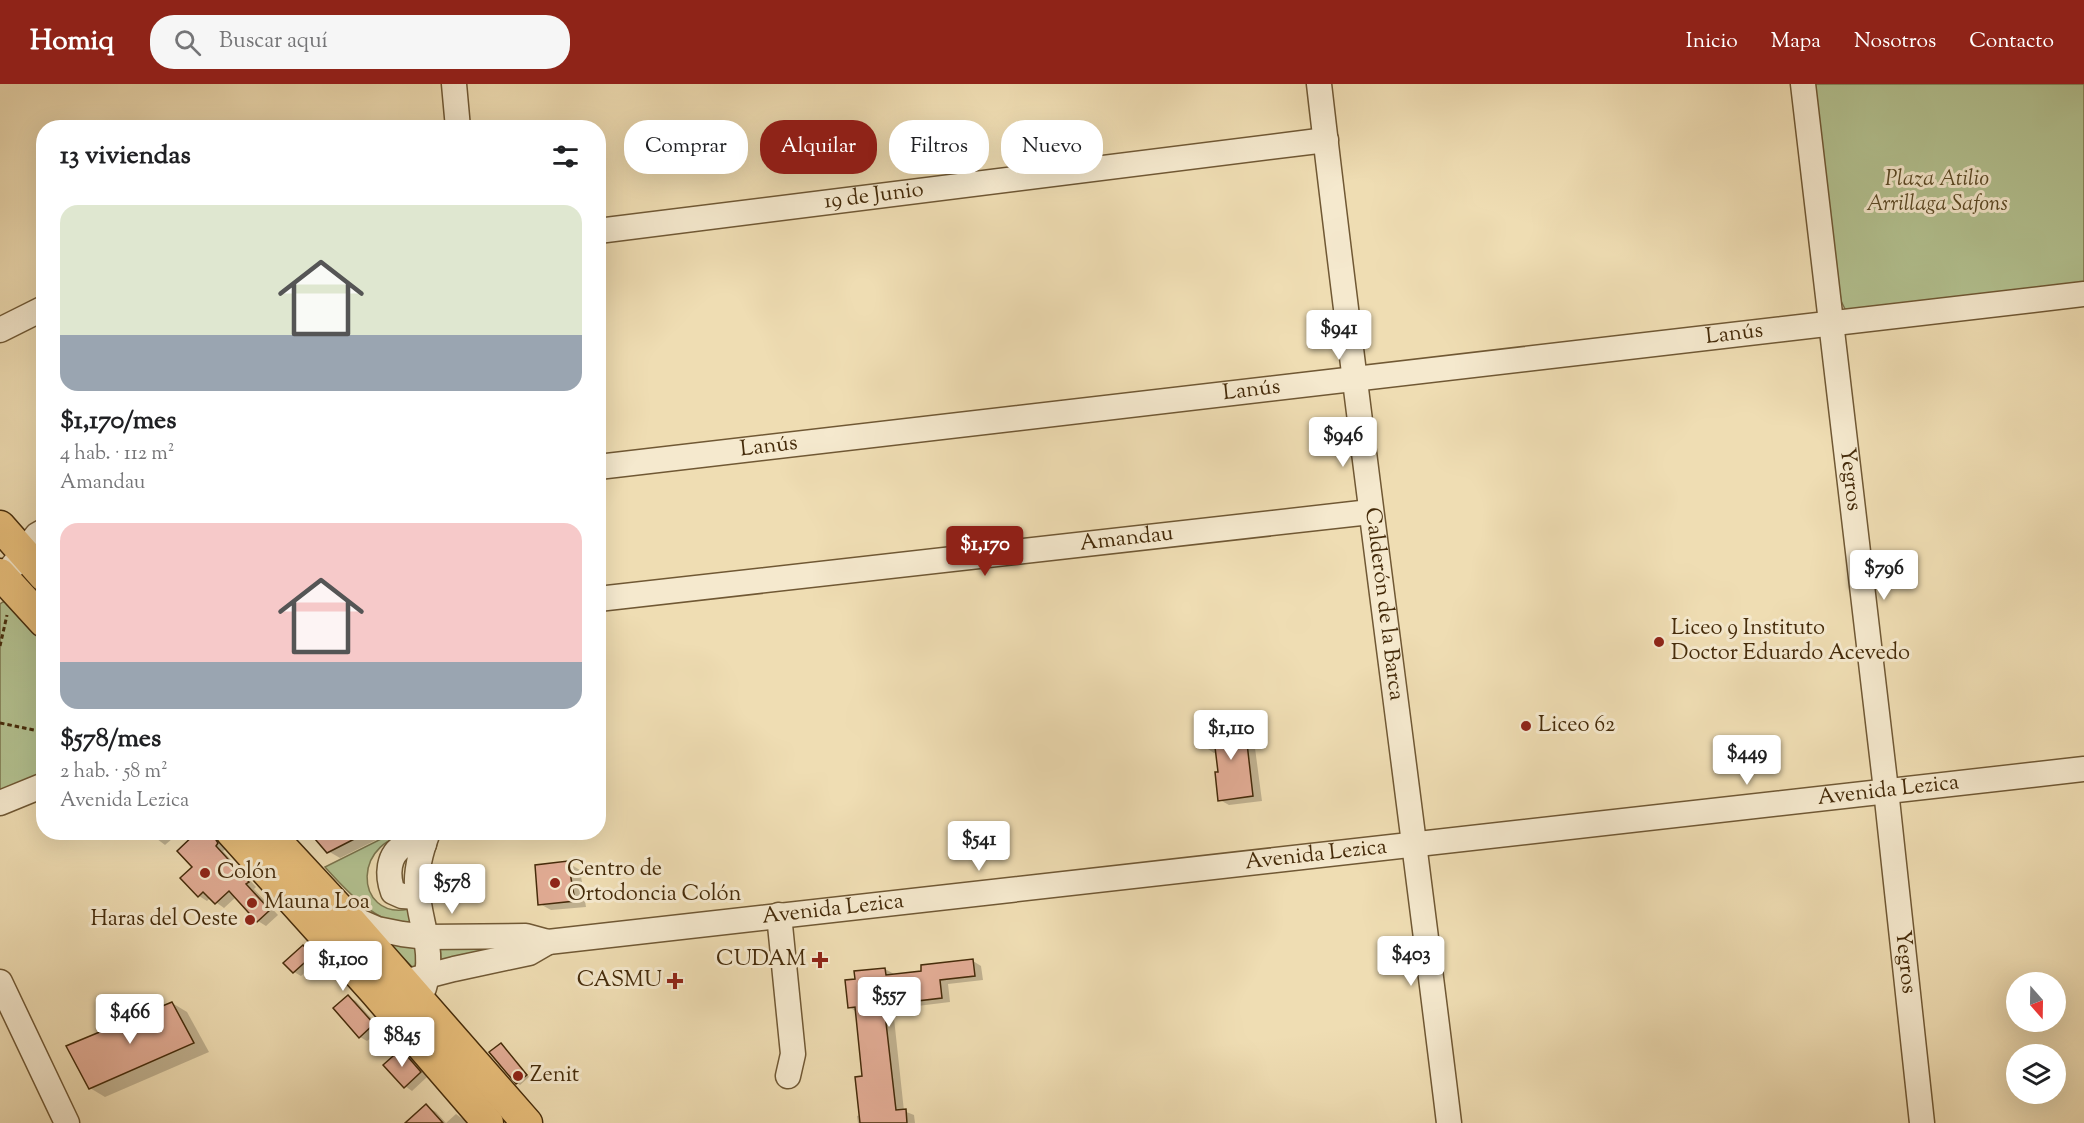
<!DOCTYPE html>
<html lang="es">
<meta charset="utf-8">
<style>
body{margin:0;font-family:"Sorts Mill Goudy",serif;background:#f6f6f6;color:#202124;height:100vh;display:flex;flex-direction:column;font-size:22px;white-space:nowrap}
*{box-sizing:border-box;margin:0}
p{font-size:20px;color:#757577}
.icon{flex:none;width:33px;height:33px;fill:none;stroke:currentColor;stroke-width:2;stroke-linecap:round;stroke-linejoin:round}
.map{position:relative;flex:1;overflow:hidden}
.drawer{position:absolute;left:36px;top:36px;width:570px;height:720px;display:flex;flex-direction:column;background:#fff;border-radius:24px;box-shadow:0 6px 24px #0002}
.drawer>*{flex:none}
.hud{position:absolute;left:624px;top:36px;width:570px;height:54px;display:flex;gap:12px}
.needle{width:39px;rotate:160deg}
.buttons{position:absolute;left:2006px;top:888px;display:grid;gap:12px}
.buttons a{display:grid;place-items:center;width:60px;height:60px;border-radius:50%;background:#fff;box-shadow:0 6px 24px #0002;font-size:30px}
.price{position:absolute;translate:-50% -51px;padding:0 14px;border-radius:6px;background:#fff;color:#222;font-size:20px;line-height:39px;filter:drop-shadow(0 2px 3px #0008)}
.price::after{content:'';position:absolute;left:50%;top:36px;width:18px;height:14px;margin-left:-9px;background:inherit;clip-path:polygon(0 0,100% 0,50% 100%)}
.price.on{background:#8f2418;color:#fff}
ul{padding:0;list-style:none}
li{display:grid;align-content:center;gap:12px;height:318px;padding:0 24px}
li span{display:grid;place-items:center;height:186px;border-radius:18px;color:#555}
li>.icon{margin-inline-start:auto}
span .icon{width:108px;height:108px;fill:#fffc;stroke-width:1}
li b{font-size:26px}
h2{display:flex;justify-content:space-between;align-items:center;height:72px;padding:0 24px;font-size:26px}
.pill{padding:0 21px;border-radius:24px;background:#fff;box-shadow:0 6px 24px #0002;font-size:21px;line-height:54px}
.pill.on{background:#8f2418;color:#fff}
header{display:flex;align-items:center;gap:36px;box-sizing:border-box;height:84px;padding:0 30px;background:#8f2418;color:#fff}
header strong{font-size:28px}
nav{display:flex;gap:33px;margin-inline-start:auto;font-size:21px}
.search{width:420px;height:54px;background:#f6f6f6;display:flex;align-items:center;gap:15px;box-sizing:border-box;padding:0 21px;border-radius:24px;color:#757577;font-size:22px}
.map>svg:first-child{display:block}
</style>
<header>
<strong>Homiq</strong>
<div class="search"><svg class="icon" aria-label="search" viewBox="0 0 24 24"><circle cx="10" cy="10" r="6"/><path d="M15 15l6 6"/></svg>Buscar aquí</div>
<nav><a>Inicio</a><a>Mapa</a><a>Nosotros</a><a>Contacto</a></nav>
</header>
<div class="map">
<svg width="2084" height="1039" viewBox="0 0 2084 1039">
<rect width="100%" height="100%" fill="#efddb3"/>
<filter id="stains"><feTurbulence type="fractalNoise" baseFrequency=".00333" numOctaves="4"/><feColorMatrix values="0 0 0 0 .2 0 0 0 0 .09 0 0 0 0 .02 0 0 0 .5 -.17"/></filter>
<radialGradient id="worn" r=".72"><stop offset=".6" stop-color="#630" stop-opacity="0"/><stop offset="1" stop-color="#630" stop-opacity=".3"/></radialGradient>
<g fill="#b3c291" stroke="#7c764e" stroke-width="1.5">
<path d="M1814,0H2084V200L1849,227L1845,225L1841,217Z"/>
<path d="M3,518H10L43,552V694L0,714V520Z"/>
<path d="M393,749H419C349,751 354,837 409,825L411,838C382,847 343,803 325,783Z"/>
<path d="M386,856L417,862L422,866L415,886Z"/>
<path d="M440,862L507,863L441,876Z"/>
</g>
<g fill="#0003">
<path d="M1251,642L1260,647L1262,663L1255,664L1262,717L1229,721L1220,716V689L1217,668L1214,669L1205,663Z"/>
<path d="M148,748H180L165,761Z"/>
<path d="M200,748H214L226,765L223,767L256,803L254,805L278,831L266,842L258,837L236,813L224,824L210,814L207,817L199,812L194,783Z"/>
<path d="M321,748H392L340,774L328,767Z"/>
<path d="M568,779L580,786L586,823L551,826L540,820Z"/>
<path d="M303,863L310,867L319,876L301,892L294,888Z"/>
<path d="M973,877L981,882L983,896L948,900L950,918L893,925L904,1027L914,1031L915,1039H858L857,1032L861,1031L864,994L857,928L849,923L857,896L885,885L894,890L923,888Z"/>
<path d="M348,913L356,917L381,945L367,957L360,953Z"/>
<path d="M172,919L187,928L209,968L105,1013L90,1004Z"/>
<path d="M501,961L529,993L520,1001L517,999Z"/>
<path d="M401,967L409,971L427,993L412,1007L405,1002Z"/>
<path d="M426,1022L436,1028L446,1039L456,1030L468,1039H408Z"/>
</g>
<g fill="#e2ac95" stroke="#452b0a" stroke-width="1.5">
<path d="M1251,640L1253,658L1247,659L1253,712L1218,717L1215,688H1218L1215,663L1204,664L1202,647Z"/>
<path d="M197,748H211L218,759L216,762L249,798L246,800L270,826L257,838L229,807L215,820L203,808L198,813L180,794L192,783L177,767Z"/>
<path d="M309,748H368L327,769Z"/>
<path d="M568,777L575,817L538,821L535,781Z"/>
<path d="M303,861L312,872L293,889L283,879Z"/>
<path d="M973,875L975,892L940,896L942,914L884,921L896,1026L906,1025L907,1039H860L855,993L862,992L855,923L848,924L845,896L855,895L854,887L885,884L886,891L921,887V881Z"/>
<path d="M348,911L374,940L359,954L333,924Z"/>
<path d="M172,918L194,959L89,1005L66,962Z"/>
<path d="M501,959L527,991L516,1000L489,968Z"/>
<path d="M401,965L421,988L404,1004L383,981Z"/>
<path d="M426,1020L443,1039H405Z"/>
</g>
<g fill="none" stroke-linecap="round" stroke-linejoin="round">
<g stroke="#705834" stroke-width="27">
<g id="minor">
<path d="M454,0L458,44"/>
<path id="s1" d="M1319,0C1359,347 1407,693 1449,1039"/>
<path id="s2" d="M1803,0L1886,706L1922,1039"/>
<path id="s3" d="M598,147L1326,56"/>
<path d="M0,246L44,224"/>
<path id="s4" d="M598,383L2084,210"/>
<path d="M0,498L37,451L44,447"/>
<path id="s5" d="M598,515L1370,428"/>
<path d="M0,719L44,701"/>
<path d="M418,813L402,812L393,808C387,792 387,770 405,761C410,758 418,760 424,760"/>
<path d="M779,831L793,970L788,992"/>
<path id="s6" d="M347,832L377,845L402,850L426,853L526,852L548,858L2084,685"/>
<path d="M0,898L67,1039"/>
<path d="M388,902L454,885L529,869L548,858"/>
<path d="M424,904C436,866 419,840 417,803C416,786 422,764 428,748"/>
</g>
</g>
<g stroke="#452b0a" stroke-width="33">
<g id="major">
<path d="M0,442L44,492"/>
<path d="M0,490L44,538"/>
<path d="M231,748L374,907L488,1039"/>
<path d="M268,748L345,831L527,1039"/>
</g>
</g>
<g stroke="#452b0a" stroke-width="3" stroke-dasharray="4.5 3" stroke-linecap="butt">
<path d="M0,562L7,531"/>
<path d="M0,639L44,648"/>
</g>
<use href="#minor" stroke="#f5e9ce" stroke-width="24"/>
<use href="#major" stroke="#e8be7a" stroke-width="30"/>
</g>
<g fill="#8f2418" stroke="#f5e9ce" stroke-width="2">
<circle cx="1659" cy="558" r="6"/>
<circle cx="1526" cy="642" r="6"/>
<circle cx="205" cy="789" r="6"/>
<circle cx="555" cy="799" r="6"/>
<circle cx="252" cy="819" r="6"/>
<circle cx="250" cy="836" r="6"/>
<path d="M817 867h6v6h6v6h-6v6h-6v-6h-6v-6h6z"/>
<path d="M672 888h6v6h6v6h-6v6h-6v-6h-6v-6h6z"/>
<circle cx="518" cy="992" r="6"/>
</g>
<g text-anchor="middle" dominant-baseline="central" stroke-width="6" stroke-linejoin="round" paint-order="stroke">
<g font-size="22" font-style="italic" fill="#5b4925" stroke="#f5e9ce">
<text x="1937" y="96">Plaza Atilio<tspan x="1937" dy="25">Arrillaga Safons</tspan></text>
</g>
<g font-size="22" fill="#452b0a" stroke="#f5e9ce">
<text stroke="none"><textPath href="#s3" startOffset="278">19 de Junio</textPath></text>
<text stroke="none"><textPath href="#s4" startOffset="1144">Lanús</textPath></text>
<text stroke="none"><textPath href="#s4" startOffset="658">Lanús</textPath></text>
<text stroke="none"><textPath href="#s4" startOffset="172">Lanús</textPath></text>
<text stroke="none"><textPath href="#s2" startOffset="398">Yegros</textPath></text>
<text stroke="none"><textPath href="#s5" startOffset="532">Amandau</textPath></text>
<text stroke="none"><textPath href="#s1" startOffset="524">Calderón de la Barca</textPath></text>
<text stroke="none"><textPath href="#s6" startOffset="1554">Avenida Lezica</textPath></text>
<text stroke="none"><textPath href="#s6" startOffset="978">Avenida Lezica</textPath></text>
<text stroke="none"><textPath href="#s6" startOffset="492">Avenida Lezica</textPath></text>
<text stroke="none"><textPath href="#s2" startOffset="884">Yegros</textPath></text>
</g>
<g font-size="22" fill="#452b0a" stroke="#f5e9ce" text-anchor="start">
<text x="1671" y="545">Liceo 9 Instituto<tspan x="1671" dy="25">Doctor Eduardo Acevedo</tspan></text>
<text x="1538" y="642">Liceo 62</text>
<text x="567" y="786">Centro de<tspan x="567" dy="25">Ortodoncia Colón</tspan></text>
<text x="217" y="789">Colón</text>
<text x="264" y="819">Mauna Loa</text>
<text x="238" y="836" text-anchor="end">Haras del Oeste</text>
<text x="806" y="876" text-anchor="end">CUDAM</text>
<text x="662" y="897" text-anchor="end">CASMU</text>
<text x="530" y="992">Zenit</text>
</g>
</g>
<rect width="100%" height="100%" filter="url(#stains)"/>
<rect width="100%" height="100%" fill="url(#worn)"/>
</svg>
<div class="buttons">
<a><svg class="needle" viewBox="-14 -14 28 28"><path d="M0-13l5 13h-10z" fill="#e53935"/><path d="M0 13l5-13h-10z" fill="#757577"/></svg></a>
<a><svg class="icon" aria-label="layers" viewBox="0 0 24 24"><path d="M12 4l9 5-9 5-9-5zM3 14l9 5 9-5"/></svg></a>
</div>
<b class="price" style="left:1339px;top:277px">$941</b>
<b class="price" style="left:1343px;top:384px">$946</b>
<b class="price on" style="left:985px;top:493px">$1,170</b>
<b class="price" style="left:1884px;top:517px">$796</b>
<b class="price" style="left:1231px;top:677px">$1,110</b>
<b class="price" style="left:1747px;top:702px">$449</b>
<b class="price" style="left:979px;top:788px">$541</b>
<b class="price" style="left:452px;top:831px">$578</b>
<b class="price" style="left:1411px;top:903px">$403</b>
<b class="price" style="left:343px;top:908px">$1,100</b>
<b class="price" style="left:889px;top:944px">$557</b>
<b class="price" style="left:130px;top:961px">$466</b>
<b class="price" style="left:402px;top:984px">$845</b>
<div class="hud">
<a class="pill">Comprar</a>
<a class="pill on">Alquilar</a>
<a class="pill">Filtros</a>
<a class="pill">Nuevo</a>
</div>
<section class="drawer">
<h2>13 viviendas<svg class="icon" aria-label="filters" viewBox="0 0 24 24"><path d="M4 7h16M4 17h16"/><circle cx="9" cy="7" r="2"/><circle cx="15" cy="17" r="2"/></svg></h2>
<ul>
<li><span style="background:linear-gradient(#dfe7d0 70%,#9aa5b1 0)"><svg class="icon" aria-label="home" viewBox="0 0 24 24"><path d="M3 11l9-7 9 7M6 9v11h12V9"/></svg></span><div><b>$1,170/mes</b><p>4 hab. · 112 m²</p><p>Amandau</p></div></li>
<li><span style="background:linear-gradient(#f6c9c9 75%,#9aa5b1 0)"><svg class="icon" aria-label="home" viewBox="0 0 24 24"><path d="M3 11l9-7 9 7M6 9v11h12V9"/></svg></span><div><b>$578/mes</b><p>2 hab. · 58 m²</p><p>Avenida Lezica</p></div></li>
</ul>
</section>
</div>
